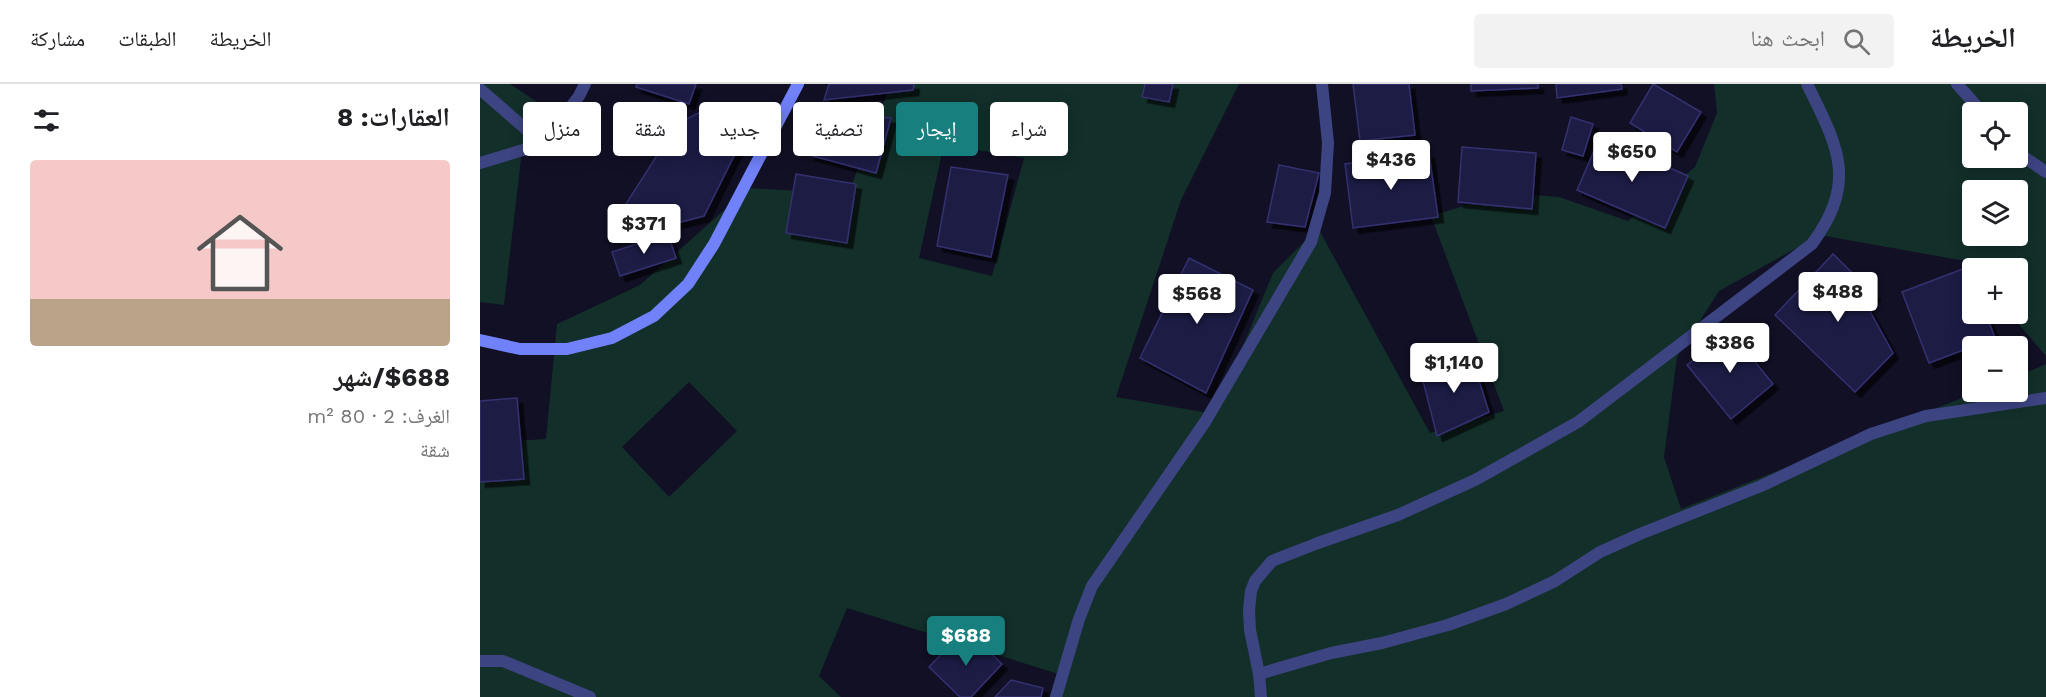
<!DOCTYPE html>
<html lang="ar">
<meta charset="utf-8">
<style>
body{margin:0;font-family:"Work Sans","Noto Naskh Arabic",sans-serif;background:#f2f2f2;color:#202124;direction:rtl;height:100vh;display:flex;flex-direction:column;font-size:22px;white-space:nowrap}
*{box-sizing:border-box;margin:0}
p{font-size:20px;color:#757577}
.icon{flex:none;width:33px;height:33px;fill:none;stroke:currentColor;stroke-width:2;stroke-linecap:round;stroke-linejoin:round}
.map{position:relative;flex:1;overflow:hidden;direction:ltr}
.sheet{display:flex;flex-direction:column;background:#fff;width:480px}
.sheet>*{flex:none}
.top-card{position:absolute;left:18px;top:18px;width:570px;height:54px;direction:rtl;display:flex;gap:12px}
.tools{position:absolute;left:1482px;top:18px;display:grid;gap:12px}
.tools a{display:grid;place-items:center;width:66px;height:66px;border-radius:6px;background:#fff;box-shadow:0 3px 15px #0003;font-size:30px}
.price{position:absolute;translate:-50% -51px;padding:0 14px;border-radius:6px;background:#fff;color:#222;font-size:20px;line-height:39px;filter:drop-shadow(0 2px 3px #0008)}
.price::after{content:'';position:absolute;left:50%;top:36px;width:18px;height:14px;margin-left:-9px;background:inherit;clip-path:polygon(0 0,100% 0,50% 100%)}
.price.on{background:#17807e;color:#fff}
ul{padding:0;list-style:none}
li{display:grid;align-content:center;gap:12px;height:318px;padding:0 30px}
li span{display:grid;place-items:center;height:186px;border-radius:6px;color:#555}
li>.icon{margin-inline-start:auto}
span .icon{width:108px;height:108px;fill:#fffc;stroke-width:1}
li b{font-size:26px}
h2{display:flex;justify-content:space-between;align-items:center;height:72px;padding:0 30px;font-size:26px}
.chip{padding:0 21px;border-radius:6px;background:#fff;box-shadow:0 3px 15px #0003;font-size:21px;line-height:54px}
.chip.on{background:#17807e;color:#fff}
header{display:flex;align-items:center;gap:36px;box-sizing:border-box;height:84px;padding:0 30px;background:#fff;border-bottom:2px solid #e0e0e0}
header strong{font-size:28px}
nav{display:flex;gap:33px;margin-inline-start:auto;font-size:21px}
.search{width:420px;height:54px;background:#f2f2f2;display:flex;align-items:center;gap:15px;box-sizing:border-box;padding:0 21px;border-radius:6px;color:#757577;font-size:22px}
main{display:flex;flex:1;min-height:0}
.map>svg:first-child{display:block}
</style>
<header>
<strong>الخريطة</strong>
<div class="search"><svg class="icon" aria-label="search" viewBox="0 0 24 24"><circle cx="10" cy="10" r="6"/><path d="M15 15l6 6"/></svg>ابحث هنا</div>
<nav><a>الخريطة</a><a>الطبقات</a><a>مشاركة</a></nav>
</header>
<main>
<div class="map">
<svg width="1566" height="613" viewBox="0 0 1566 613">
<defs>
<filter id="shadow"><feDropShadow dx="5.5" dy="5.5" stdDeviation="0" flood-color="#0009"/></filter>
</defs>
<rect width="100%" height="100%" fill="#111025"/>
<g fill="#132f2a" fill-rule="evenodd">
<path d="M0,0H30L92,41L44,49L24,221L0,218Z"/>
<path d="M411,0H759L701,116L636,313L735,330L793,189L838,144L950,349L1024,327L951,132L1026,109L1079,113L1148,137L1215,83L1237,29L1234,0H1566V272L1530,230H1538V184L1492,185L1485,177L1340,151L1239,207L1197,273L1184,373L1201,425L1497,308H1538V292L1566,280V613H577L585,592L367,524L339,592L361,613H0V359L66,355L77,240L160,201L269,104L368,110ZM1492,28H1538V74H1492ZM464,60L544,74L512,192L439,174ZM1492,106H1538V152H1492ZM209,298L257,347L189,413L142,363Z"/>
</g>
<g fill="#1f1d45" stroke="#343070" stroke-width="1.5" filter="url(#shadow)">
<path d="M157,0H216L209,20L156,3Z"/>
<path d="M349,0H434L433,6L344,16Z"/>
<path d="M665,0H693L689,18L662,13Z"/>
<path d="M873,0H929L935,51L880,57Z"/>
<path d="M991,0H1058V4L991,7Z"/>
<path d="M1076,0H1141L1142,5L1077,14Z"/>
<path d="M1173,0L1221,28L1197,68L1150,39Z"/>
<path d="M224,26L268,44L224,132L147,152L137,134L197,40Z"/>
<path d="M343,29L411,34L396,89L329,71Z"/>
<path d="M1091,33L1113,40L1103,72L1082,66Z"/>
<path d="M1120,53L1208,92L1185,144L1097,106Z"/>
<path d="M982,63L1056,69L1052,125L978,118Z"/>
<path d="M949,69L958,133L873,144L865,80Z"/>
<path d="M799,81L839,89L825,143L787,138Z"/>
<path d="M471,83L528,91L511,173L457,162Z"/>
<path d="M316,90L376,100L367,159L306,149Z"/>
<path d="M188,150L196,174L140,192L132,168Z"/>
<path d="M1353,170L1395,211L1386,220L1413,269L1375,308L1295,231Z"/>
<path d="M709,174L773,206L726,309L660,274Z"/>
<path d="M1488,183L1492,194V230H1506L1515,254L1449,279L1422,208Z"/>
<path d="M1249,246L1293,300L1251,335L1207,281Z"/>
<path d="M991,271L1009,328L957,352L940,285Z"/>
<path d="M37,314L44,395L0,398V317Z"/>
<path d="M498,557L522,580L491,613H480L449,583L472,559Z"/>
<path d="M531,596L563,604L561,613H515Z"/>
</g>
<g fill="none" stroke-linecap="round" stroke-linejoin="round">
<g stroke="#3d4482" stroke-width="12">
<path d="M1477,0L1502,28"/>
<path d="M1538,69L1566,88"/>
</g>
<g stroke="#3d4482" stroke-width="12">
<path d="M0,5L63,60L99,12L105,0"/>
<path d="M0,79L63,60"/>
<path d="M779,590L851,569L902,559L968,541L1026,520L1075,497L1120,468L1160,450L1281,402L1391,350L1446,332L1566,314"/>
</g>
<g stroke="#3d4482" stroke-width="12">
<path d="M0,577H23L110,613"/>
<path d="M576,613L599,535L612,502L725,338L831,158L845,109L848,59L842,0"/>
<path d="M781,613L779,590L770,546L769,526L771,507L775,497L792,477L838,459L918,431L995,396L1098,338L1332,160C1378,97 1358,63 1327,0"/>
</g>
<path stroke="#7181f9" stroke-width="12" d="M0,256L40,265H87L132,254L174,232L208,200L234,160L318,0"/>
</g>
</svg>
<div class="tools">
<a><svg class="icon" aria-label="locate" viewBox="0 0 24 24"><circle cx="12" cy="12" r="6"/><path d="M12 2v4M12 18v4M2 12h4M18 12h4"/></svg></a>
<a><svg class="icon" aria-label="layers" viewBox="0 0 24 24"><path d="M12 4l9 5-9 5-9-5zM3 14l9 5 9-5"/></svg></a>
<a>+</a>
<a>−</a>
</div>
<b class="price" style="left:1152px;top:99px">$650</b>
<b class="price" style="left:911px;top:107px">$436</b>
<b class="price" style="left:164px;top:171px">$371</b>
<b class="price" style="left:1358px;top:239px">$488</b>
<b class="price" style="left:717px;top:241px">$568</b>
<b class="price" style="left:1250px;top:290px">$386</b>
<b class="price" style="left:974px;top:310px">$1,140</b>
<b class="price on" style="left:486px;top:583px">$688</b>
<div class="top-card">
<a class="chip">شراء</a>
<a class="chip on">إيجار</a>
<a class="chip">تصفية</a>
<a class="chip">جديد</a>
<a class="chip">شقة</a>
<a class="chip">منزل</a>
</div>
</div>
<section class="sheet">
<h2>العقارات: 8<svg class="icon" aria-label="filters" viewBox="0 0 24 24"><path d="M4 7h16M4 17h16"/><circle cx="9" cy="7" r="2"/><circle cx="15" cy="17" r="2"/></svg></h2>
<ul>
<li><span style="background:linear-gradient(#f6c9c9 75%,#b9a48a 0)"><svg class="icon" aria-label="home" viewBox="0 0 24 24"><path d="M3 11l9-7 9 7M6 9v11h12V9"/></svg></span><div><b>$688/شهر</b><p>الغرف: 2 · 80 m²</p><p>شقة</p></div></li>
</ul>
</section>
</main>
